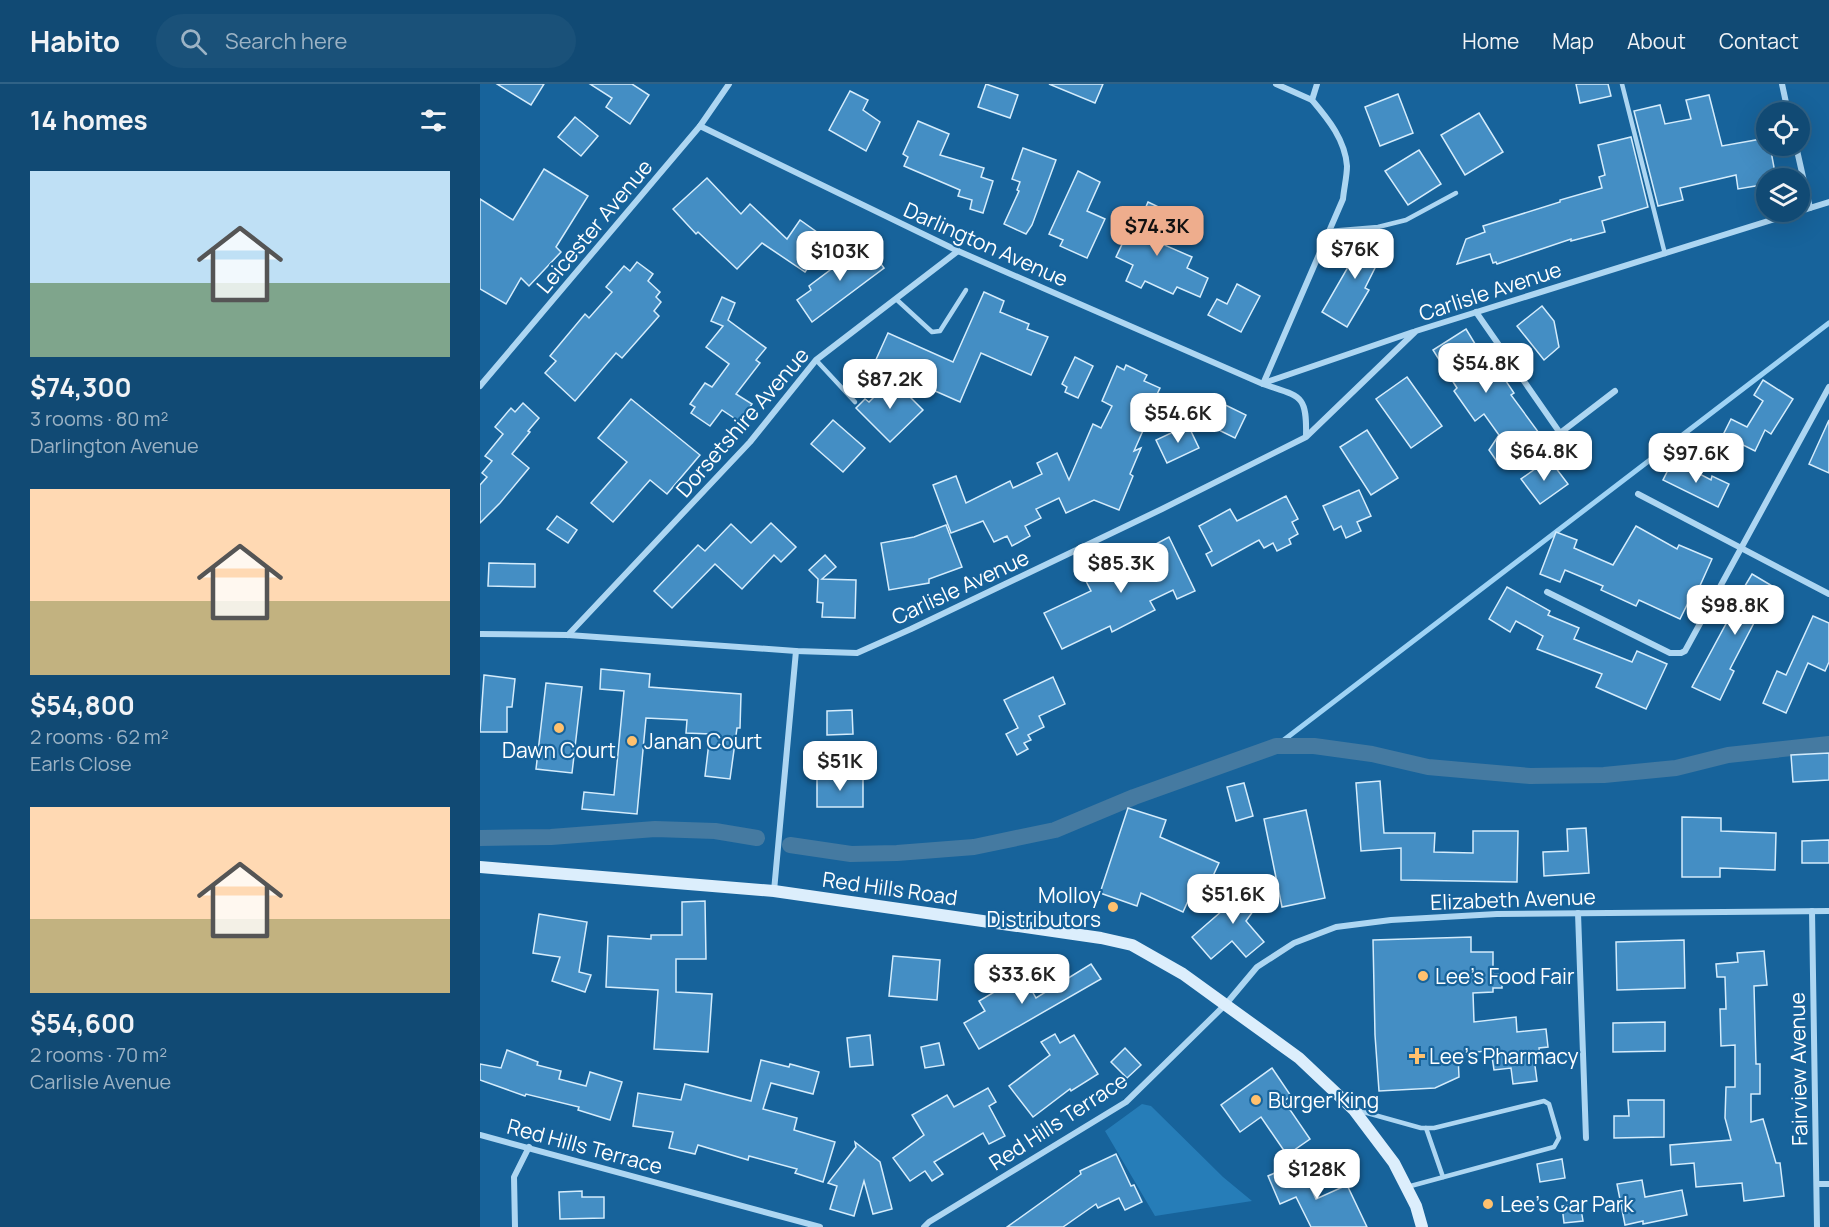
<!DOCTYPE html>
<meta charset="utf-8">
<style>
body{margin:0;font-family:Manrope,sans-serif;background:#1a5179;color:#f1f3f6;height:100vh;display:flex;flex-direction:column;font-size:22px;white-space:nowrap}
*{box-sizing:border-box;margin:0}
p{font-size:20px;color:#9cb3c5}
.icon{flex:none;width:33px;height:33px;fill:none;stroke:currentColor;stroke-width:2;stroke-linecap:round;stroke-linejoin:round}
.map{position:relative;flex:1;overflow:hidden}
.details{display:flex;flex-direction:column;background:#114a74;width:480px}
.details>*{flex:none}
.buttons{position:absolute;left:1276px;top:18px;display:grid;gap:12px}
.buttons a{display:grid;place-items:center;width:54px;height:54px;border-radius:50%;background:#114a74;box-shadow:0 6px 24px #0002,0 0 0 2px #306286;font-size:30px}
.price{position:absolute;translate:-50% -51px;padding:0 14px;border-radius:12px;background:#fff;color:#222;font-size:20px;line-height:39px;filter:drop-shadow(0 2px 3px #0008)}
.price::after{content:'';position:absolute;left:50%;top:36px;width:18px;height:14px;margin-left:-9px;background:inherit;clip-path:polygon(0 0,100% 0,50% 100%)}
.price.active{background:#eead8d;color:#111}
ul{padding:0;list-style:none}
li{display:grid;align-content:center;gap:12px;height:318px;padding:0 30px}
li span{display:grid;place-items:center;height:186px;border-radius:0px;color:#555}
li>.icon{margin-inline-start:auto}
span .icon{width:108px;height:108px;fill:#fffc;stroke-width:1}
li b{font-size:26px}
h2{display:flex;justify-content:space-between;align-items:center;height:72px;padding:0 30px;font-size:26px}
header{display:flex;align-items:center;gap:36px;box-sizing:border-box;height:84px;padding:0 30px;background:#114a74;border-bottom:2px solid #306286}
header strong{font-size:28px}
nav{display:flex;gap:33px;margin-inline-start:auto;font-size:21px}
.search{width:420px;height:54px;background:#1a5179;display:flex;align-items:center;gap:15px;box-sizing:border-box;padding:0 21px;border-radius:33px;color:#9cb3c5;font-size:22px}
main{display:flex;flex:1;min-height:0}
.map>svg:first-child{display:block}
</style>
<header>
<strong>Habito</strong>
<div class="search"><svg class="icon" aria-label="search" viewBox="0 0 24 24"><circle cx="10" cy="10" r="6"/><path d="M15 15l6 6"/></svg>Search here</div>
<nav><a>Home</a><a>Map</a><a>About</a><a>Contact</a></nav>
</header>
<main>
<section class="details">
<h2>14 homes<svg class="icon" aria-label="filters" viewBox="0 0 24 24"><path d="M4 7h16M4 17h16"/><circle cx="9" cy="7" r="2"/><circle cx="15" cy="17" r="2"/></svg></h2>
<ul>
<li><span style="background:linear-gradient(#bfe0f5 60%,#7fa58c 0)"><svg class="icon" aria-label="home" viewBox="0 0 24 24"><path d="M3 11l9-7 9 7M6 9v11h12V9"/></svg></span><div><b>$74,300</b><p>3 rooms · 80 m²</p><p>Darlington Avenue</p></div></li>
<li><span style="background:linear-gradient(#ffd9b3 60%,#c2b280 0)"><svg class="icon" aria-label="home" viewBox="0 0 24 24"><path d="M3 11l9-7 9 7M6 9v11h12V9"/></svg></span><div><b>$54,800</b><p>2 rooms · 62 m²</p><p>Earls Close</p></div></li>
<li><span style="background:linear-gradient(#ffd9b3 60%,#c2b280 0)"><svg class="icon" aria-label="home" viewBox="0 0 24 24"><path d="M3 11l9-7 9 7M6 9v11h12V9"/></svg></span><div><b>$54,600</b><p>2 rooms · 70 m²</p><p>Carlisle Avenue</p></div></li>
</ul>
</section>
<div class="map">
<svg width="1349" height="1143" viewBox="0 0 1349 1143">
<rect width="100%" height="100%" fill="#17639b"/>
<path fill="#267db8" d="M662,1020L671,1022L743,1093L772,1117L675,1132L625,1047Z"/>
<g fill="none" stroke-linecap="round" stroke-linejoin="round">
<path stroke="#9fd3f5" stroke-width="5" d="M796,662L1349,239"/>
<g stroke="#457aa1" stroke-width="16">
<path d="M0,754L71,753L175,745L235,747L277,754"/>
<path d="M310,761L371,770L417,769L494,763L575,746L654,713L796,662H834L892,670L948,683L1050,692L1124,691L1196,684L1248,671L1349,660"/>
</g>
</g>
<g fill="#448ec4" stroke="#d4ecfc" stroke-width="1.5">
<path d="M17,0H64L51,21Z"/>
<path d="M110,0H152L169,11L150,40L126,23L132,14Z"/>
<path d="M506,0L538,11L530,34L498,23Z"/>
<path d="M569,0H623L615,19Z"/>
<path d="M1096,0H1128L1131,12L1100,19Z"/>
<path d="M370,7L388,16L383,26L400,38L386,67L349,46Z"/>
<path d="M918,10L933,49L900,62L885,23Z"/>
<path d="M1229,11L1242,62L1287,54V62H1290L1296,94H1287V100L1258,105L1256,91L1200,104L1203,116L1178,122L1154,27L1180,21L1185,40L1211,35L1206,16Z"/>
<path d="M999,29L1023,68L985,91L961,51Z"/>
<path d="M95,33L118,52L101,72L78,53Z"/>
<path d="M438,37L469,50L460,71L504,84L501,93L513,97L503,129L490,125L492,116L478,112L480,106L424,82L428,73L423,70Z"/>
<path d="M1151,53L1168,123L1122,137L1125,148L1091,157V155L1017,180L1016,178L1013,179L1010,170L977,180L986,155L1005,148L1003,142L1080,118V116L1122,104L1119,93L1125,91L1118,61Z"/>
<path d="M543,64L576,76L552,141L546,150L524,140L539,107L537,106L540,98L532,95Z"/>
<path d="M939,66L961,100L928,121L905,87Z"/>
<path d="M64,85L108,112L76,163L81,168L49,202L41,194L26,220L0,205V115L33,136Z"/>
<path d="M598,87L620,98L607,127L625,135L607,174L580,162L583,156L569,150Z"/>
<path d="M227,94L261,130L270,120L307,155L320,136L348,156L325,188L282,159L257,185L218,148L216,150L193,125Z"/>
<path d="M668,118L687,127L674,153L683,158L682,160L712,173L707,184L728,194L720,213L697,203L693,210L665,197L661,204L646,197L653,181L636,173L653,137L659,139Z"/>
<path d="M877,149L906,162L885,204L889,206L867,243L842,228L871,178L868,168Z"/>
<path d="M386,159L404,184L332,238L317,216L331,206L329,202Z"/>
<path d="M157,178L173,190L168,197L180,208L176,213L181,218L174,227L179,232L142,274L136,269L95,317L65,289L76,277L70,272L105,230L109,234L132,208L126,203L144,182L150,187Z"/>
<path d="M757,200L780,212L761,248L728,231L737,215L747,220Z"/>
<path d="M504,208L524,217L520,228L549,240L547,245L568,253L551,291L501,269L480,318L394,280L408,249L473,278Z"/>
<path d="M242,213L255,219L248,236L286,264L276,276L280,279L256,310L272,320L260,338L242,326L230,342L211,329L215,323L210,320L225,299L232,303L249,280L226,263L243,242L231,237Z"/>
<path d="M1062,222L1074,237L1079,263L1064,276L1037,242Z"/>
<path d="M986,245L1009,283L1014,279L1034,309L1031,311L1059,349L1018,379L1009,366L1019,351L1004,330L995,337L974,307L977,304L953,266Z"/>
<path d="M595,273L613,282L598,314L585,308L587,303L582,300Z"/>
<path d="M646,281L667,291L664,297L680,304L662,341L665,342L654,367L661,364L650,390L653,392L639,426L614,416L586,429L579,414L556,425L561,434L545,442L550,452L532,462L527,452L514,458L503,437L471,449L453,401L476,392L486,419L530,397L533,404L562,390L557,379L577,369L589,396L613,340L621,344L632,322L622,317L637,282L644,286Z"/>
<path d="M927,293L962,342L931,364L896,315Z"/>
<path d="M412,295L443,326L410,358L376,324L385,315L389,318Z"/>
<path d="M1283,296L1313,315L1291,350L1285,346L1275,367L1243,351L1251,335L1267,343L1283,317L1274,311Z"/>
<path d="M727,312L766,331L755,354L716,335Z"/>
<path d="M151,315L220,371L187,410L170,396L133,438L111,419L147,378L118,354Z"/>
<path d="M43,319L59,334L48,347L50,348L32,370L49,384L20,419L0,439V401L7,393L2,389L12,377L5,372L23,350L15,343L31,324L35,328Z"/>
<path d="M353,336L385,364L363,388L331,360Z"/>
<path d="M1349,336V389L1329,380Z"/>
<path d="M708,341L719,364L687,379L676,356Z"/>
<path d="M887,346L918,394L891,411L860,363Z"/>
<path d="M1069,375L1088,400L1060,420L1041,395Z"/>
<path d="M1193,376L1231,396L1232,392L1249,400L1238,423L1183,396Z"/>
<path d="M879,406L891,432L877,438L881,447L866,454L861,442L854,446L843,422Z"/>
<path d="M806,412L818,435L812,438L818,450L809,455L811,460L797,467L793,459L784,464L779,456L732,482L726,470L732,467L719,442L750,425L757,437Z"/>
<path d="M77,432L97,446L88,459L67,445Z"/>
<path d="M291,439L316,463L301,478L294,471L262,505L235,480L192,524L174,507L218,461L225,467L251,440L271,459Z"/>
<path d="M466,441L482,483L449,495V499L409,506L401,459L434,453Z"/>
<path d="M1156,442L1197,465L1199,461L1232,475L1218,506L1215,505L1200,535L1159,516L1156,522L1121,506L1123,502L1085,486L1080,498L1060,490L1076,448L1097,456L1094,464L1133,481Z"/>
<path d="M689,453L715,507L697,515L693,506L670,517L675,526L632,548L630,542L582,565L564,529L611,507L606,497Z"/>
<path d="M345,471L356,483L342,495L376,496L375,534L342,533L343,519L337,518L338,495L329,486Z"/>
<path d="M9,479L55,480V503L8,502Z"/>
<path d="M1272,490L1299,506L1281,538L1276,535L1250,585L1254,587L1240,616L1212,603L1255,523L1253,522Z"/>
<path d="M1027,503L1070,527L1068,531L1099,544L1094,555L1152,578L1157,567L1187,580L1166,625L1116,603L1122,590L1057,565L1063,552L1036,537L1030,548L1009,535Z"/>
<path d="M1333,532L1349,539V578L1345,587L1328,579L1306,629L1283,619L1297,587L1306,591Z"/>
<path d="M121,585L170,590L169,603L261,610L260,644H257L250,695L225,692L230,650L206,649L207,636L166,634L157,730L102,725L104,708L134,711L144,607L120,605Z"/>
<path d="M4,591L35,595L32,623H27V648H0Z"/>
<path d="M573,593L585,620L559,632L564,643L548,651L551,656L544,659L548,665L537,671L526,650L538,644L524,616Z"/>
<path d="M66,599L102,603L92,689L56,685Z"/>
<path d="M372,626L373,650L347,651V627Z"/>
<path d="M1349,669V696L1313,698L1311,671Z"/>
<rect x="337" y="692" width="46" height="31"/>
<path d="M900,697L904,749H955L954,768L993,769V747H1038L1037,798L921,796V764L881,767L876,699Z"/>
<path d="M764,699L773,732L756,737L747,703Z"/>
<path d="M648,724L686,736L680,753L739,779L719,822L708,817L703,828L661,809L657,822L620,809Z"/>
<path d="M826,726L845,814L802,823L784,735Z"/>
<path d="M1202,733L1241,734V747L1296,749L1295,786L1240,784V793H1202Z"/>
<path d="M1106,744L1109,789L1064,792L1063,768L1088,767L1087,745Z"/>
<path d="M1349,756V779H1322V757Z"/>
<path d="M769,796L786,809L766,837L784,858L766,873L752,857L731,875L712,853L751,819Z"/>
<path d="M225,817L226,875H196V908L232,910L228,968L174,965L178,906L126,903L128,852L171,855V851H202V818Z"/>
<path d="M59,830L107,838L99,888L111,891L105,908L72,897L80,873L53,869Z"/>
<path d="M991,853V868H1013V890H1022V904H1013V908L993,909L994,938L1036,933L1037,948L1066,945L1068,963L1059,964L1060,973L1054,974L1057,997L1033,1000L1031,984L1014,986L1011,966L978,971L979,993L955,1004L899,1007L895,951L893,856Z"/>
<path d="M1204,856L1205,904L1137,906L1136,858Z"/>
<path d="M1284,867L1287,901L1274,902L1276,980H1280V1010H1271V1038L1283,1035L1296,1079H1300L1304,1112L1264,1117L1262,1099L1216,1103L1214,1079L1191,1081L1190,1061L1251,1056L1245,1034L1246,1003H1255V961L1241,962L1240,925H1246L1245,893H1237L1236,880L1258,878L1257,869Z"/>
<path d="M413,872L460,876L457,916L409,912Z"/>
<path d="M611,880L621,895L499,965L484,939L505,927L499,917L543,891L556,914Z"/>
<path d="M1185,938V967L1133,968V939Z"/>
<path d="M575,950L580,959L594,951L618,990L591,1007L590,1005L553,1033L529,1002L570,971L561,958Z"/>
<path d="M390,951L393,981L370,983L367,954Z"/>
<path d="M459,959L464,981L445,984L441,963Z"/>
<path d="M645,964L661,981L647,994L631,978Z"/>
<path d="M27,966L58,978L57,981L81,987L79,995L106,1002L110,988L142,998L130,1036L98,1026L99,1023L46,1010L45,1012L0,996V980L21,984Z"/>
<path d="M281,976L309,983L310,980L339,988L333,1010L291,999L283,1025L317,1034L314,1046L355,1058L343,1098L315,1089L317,1085L269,1072L268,1076L218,1061L215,1070L189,1064L193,1048L153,1042L158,1009L201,1016L205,1000L271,1017Z"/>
<path d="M792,984L811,1012L804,1017L830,1055L807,1071L781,1033L760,1048L741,1021Z"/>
<path d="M508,1004L516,1018L509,1022L525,1052L509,1060L503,1049L454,1078L463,1090L452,1097L445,1087L430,1097L413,1074L444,1051L432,1031L467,1011L474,1023Z"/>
<path d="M1148,1016H1184V1053L1134,1054V1032H1149Z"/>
<path d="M375,1058L400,1078L412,1125L393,1130L384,1097L374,1132L350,1125L357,1102L348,1099L376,1063Z"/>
<path d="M636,1070L651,1102L654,1101L662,1118L645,1126L639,1114L618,1124L616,1120L583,1143H527L601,1090L600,1087Z"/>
<path d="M1082,1075L1085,1094L1060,1098L1057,1080Z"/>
<path d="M819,1078L836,1115L867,1101L887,1143H831L816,1113L800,1120L788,1092Z"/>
<path d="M1162,1096L1165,1113L1202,1106L1207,1131L1163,1140V1137L1145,1141L1137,1100Z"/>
<path d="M102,1107V1113H124V1134L80,1135L79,1108Z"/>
<path d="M1100,1119L1103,1137L1084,1139L1082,1122Z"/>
</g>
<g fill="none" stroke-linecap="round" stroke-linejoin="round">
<g stroke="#add6f2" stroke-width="4.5">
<path d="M1142,0L1185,170"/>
<path d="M849,147L898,143L926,136L976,109"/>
<path d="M416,215L452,248L460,247L486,206"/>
<path d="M336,276L375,318"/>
<path d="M880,1027L941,1044H954L1064,1017L1069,1020L1079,1054L1074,1063L927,1103"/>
<path d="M946,1044L963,1093"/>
</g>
<g stroke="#add6f2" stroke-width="6">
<path d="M796,0L832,16"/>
<path d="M1302,0L1308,28"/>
<path d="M220,42L478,167L783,300C821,313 827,310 826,352"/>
<path d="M1316,62L1330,124"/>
<path d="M996,228L1080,349"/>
<path d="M784,299L933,248"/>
<path d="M783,300L863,115C864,104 867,92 867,82C865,56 849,36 832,16L837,0"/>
<path d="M0,302L220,42L249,0"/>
<path d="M1041,379L1135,307"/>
<path d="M1158,410L1349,510"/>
<path d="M1067,508L1190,569H1201L1205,567L1349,303"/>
<path d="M0,550L88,551L316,567L377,569L431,545L682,425L826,353L936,247L1349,118"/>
<path d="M88,551L270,358L336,276L478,167"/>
<path d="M294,807L316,567"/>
<path d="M1332,827L1337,1143"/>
<path d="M1098,829L1106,1054"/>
<path d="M0,1051L340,1143"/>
<path d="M1337,1100H1349"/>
<path d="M35,1143L34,1093L49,1063"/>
<path d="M444,1143L449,1138L646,1018L746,920L777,883L814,859L856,843L911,836L1017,830L1349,827"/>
</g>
<path stroke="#dceefc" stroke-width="12" d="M0,783L294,807L621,854L652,861L703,890L819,974L874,1026L914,1079L936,1122L942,1143"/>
</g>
<g fill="#ffc16e" stroke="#17639b" stroke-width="2">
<circle cx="79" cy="644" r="6"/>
<circle cx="152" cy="657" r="6"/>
<circle cx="633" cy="823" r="6"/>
<circle cx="943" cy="892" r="6"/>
<path d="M934 963h6v6h6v6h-6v6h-6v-6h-6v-6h6z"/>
<circle cx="776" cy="1016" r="6"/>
<circle cx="1008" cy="1120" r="6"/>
</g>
<g text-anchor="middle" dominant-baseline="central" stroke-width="4.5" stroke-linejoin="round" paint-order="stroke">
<g font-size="21" fill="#fff" stroke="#17639b">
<text transform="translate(114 142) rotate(-50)">Leicester Avenue</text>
<text transform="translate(506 160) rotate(24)">Darlington Avenue</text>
<text transform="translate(1010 207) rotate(-18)">Carlisle Avenue</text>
<text transform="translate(262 338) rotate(-49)">Dorsetshire Avenue</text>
<text transform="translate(480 503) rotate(-25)">Carlisle Avenue</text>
<text transform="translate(410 804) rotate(8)">Red Hills Road</text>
<text transform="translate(1033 815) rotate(-2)">Elizabeth Avenue</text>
<text transform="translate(1318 985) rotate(-91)">Fairview Avenue</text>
<text transform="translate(578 1037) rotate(-33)">Red Hills Terrace</text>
<text transform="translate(105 1062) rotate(15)">Red Hills Terrace</text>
</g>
<g font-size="21" fill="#fff" stroke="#17639b" text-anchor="start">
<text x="164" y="657">Janan Court</text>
<text x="79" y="666" text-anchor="middle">Dawn Court</text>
<text x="621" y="811" text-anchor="end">Molloy<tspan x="621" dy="24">Distributors</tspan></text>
<text x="955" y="892">Lee's Food Fair</text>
<text x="949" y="972">Lee's Pharmacy</text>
<text x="788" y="1016">Burger King</text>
<text x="1020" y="1120">Lee's Car Park</text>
</g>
</g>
</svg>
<div class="buttons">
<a><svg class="icon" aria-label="locate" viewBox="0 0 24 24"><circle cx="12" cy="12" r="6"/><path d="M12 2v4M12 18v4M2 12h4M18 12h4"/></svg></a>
<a><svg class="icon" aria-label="layers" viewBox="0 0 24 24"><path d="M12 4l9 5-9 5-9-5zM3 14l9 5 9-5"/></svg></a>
</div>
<b class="price active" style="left:677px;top:173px">$74.3K</b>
<b class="price" style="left:875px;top:196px">$76K</b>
<b class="price" style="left:360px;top:198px">$103K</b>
<b class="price" style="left:1006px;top:310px">$54.8K</b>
<b class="price" style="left:410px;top:326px">$87.2K</b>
<b class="price" style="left:698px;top:360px">$54.6K</b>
<b class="price" style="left:1064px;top:398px">$64.8K</b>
<b class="price" style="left:1216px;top:400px">$97.6K</b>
<b class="price" style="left:641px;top:510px">$85.3K</b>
<b class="price" style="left:1255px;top:552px">$98.8K</b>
<b class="price" style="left:360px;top:708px">$51K</b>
<b class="price" style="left:753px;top:841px">$51.6K</b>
<b class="price" style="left:542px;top:921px">$33.6K</b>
<b class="price" style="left:837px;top:1116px">$128K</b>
</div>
</main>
